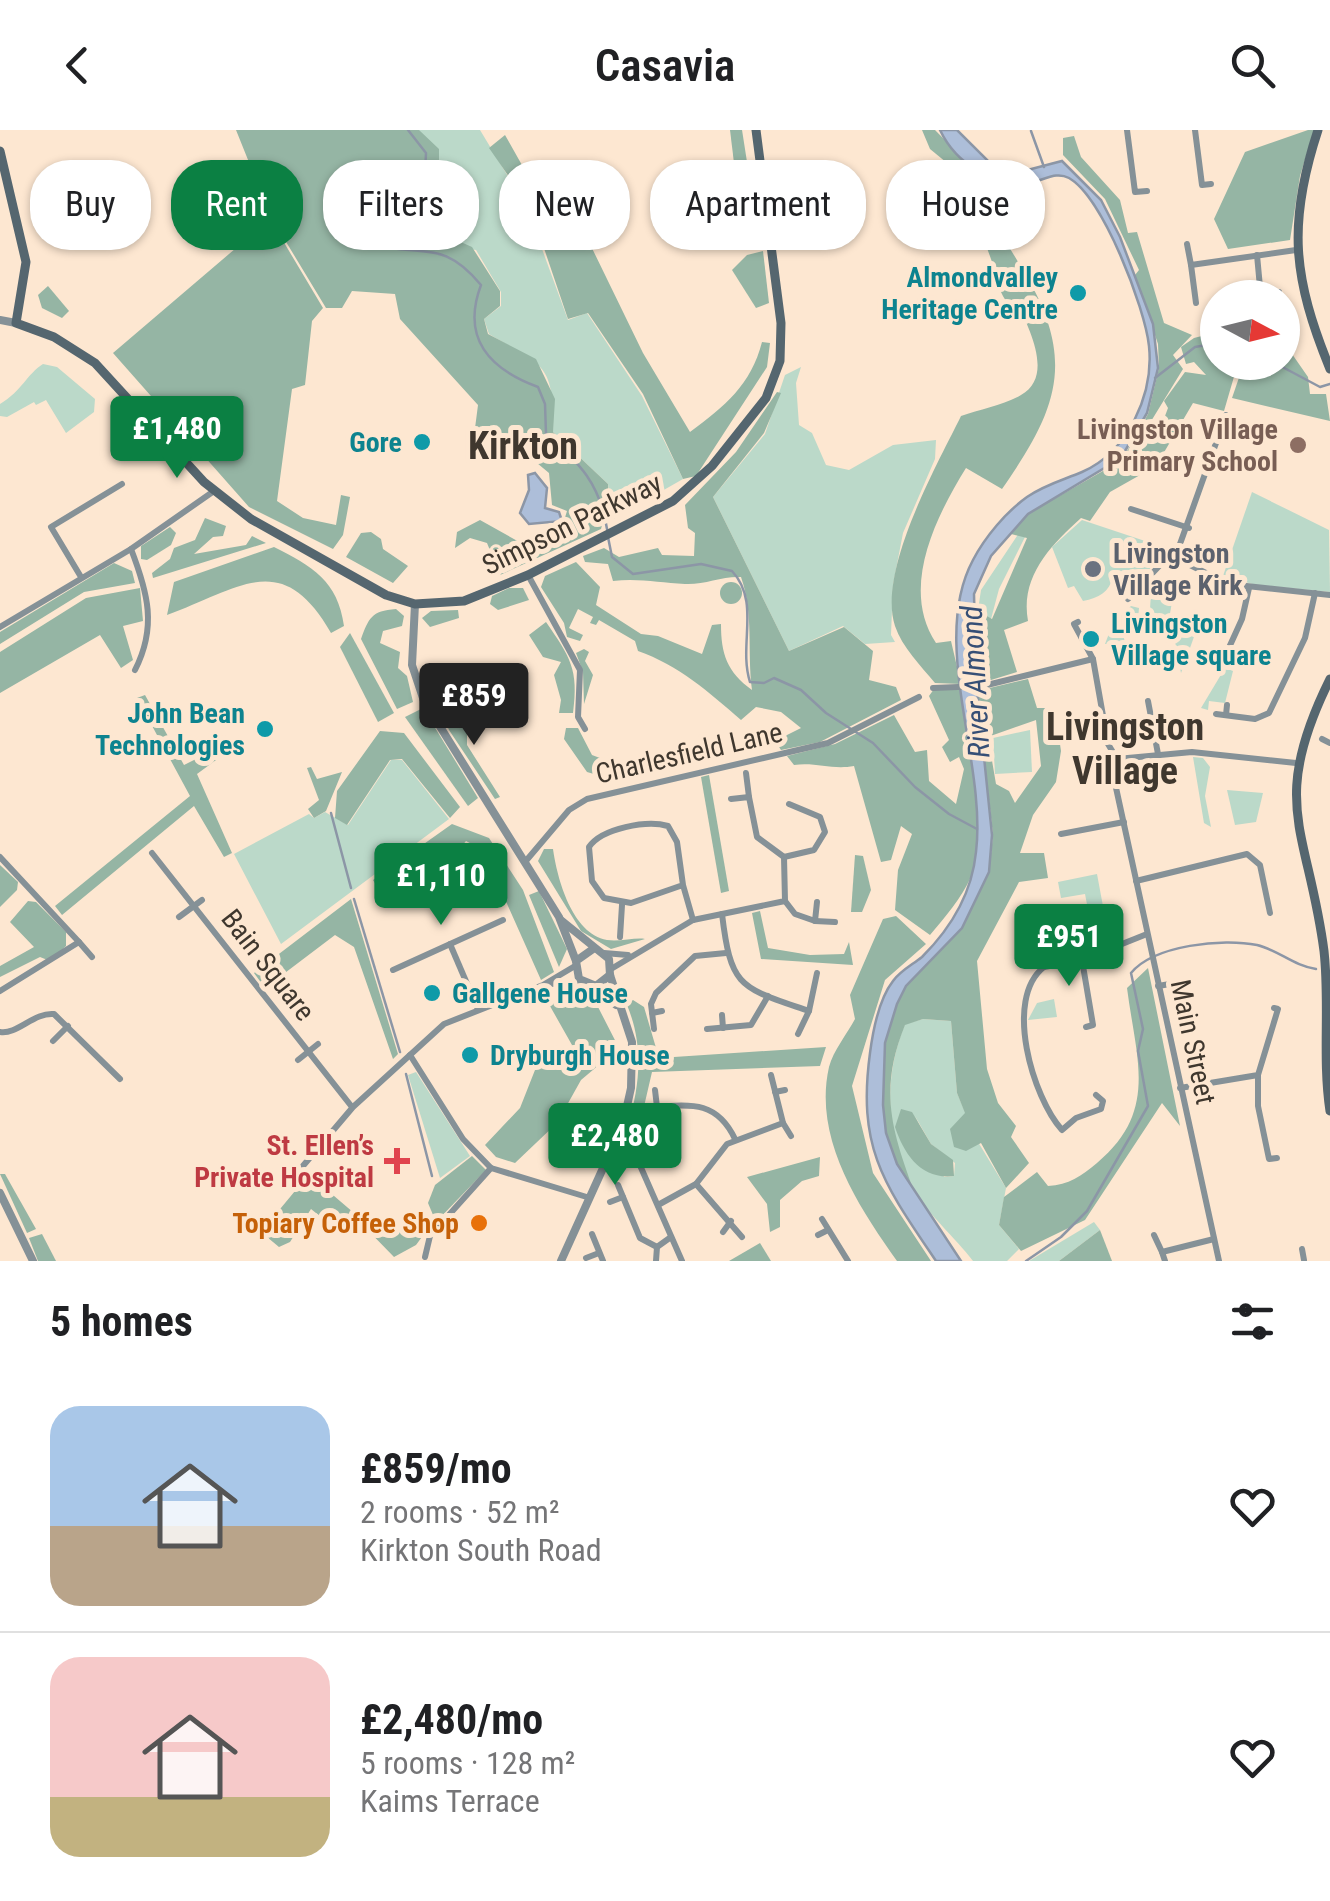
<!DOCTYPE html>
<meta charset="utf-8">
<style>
body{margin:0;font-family:"Roboto Condensed",sans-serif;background:#f2f2f2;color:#202124;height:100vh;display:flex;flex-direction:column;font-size:38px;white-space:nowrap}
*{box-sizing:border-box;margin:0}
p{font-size:32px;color:#757577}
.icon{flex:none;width:55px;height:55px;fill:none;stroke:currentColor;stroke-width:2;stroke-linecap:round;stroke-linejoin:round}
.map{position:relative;height:1131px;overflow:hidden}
.panel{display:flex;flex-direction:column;background:#fff;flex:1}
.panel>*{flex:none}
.hud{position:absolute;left:30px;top:30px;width:1270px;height:90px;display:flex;gap:20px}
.needle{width:65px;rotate:97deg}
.tools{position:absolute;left:1200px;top:150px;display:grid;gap:20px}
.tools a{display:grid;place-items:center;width:100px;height:100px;border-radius:50%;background:#fff;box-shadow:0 2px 8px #0004;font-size:50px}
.price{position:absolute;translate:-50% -85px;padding:0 22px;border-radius:10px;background:#0b8043;color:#fff;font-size:32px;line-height:65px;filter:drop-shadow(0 2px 5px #0008)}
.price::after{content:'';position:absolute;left:50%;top:60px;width:30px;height:22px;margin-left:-15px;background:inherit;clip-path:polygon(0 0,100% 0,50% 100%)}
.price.current{background:#222;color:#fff}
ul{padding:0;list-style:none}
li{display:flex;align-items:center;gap:30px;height:250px;padding:0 50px}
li+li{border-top:2px solid #e0e0e0}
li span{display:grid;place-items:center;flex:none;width:280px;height:200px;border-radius:30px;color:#555}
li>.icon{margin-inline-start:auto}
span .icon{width:120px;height:120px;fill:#fffc;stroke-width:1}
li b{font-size:42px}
h2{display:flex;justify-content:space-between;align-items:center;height:120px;padding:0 50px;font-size:42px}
.chip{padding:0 35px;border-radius:40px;background:#fff;box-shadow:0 2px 8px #0004;font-size:35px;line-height:90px}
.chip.current{background:#0b8043;color:#fff}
header{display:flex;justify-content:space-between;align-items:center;height:130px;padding:0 50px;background:#fff;font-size:45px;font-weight:600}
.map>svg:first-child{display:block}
</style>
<header><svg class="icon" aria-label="back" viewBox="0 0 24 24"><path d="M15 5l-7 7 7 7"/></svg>Casavia<svg class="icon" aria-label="search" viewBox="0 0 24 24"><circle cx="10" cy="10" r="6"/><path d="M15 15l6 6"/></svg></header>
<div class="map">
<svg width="1330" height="1131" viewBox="0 0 1330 1131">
<rect width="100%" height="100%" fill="#fde7d1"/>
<g fill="#bbd9c9" fill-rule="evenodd">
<path d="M407,0H480L527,78L568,190L587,183L642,266L683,349L613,389L608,354L553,302C554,232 544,237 489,204L484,189L501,176V162L476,120L373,104L372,91L422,63Z"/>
<path d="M43,234L57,237L95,269L94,282L66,303L46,270L36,275L34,272L7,287L0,286V274C22,261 27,244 43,234Z"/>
<path d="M801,237L796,253L799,295L812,303L826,335L849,340L893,315L936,310L935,329L903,403L893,455L891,505L895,512L865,514L843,496L789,521L713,367L765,304L785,245Z"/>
<path d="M1252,362L1329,400L1330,462L1256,455L1223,446Z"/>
<path d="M1082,390L1169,419L1130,459L1113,447C1109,462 1099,468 1083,471L1074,456L1068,458L1052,417Z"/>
<path d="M1019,403L1026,405L999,459L991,489L978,480L981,460Z"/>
<path d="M1151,463L1169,466L1172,472L1168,495H1149Z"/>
<path d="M1131,476L1139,478L1137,501L1123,505L1128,522L1112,527L1109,514H1105L1113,493Z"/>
<path d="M1171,490L1195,504L1181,543Z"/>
<path d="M1225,538L1233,541L1225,573L1209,571L1208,580L1201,578Z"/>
<path d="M1030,600L1032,642L995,644L993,608Z"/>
<path d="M1193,627L1203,628L1210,637L1205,666L1211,697L1204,693Z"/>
<path d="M391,630H402L449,689L281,814L234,724L309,684L314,688L325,682L348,695Z"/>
<path d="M1227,660L1263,663L1256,692L1235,695Z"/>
<path d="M1097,744L1105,787L1090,790L1085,764L1061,768L1058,752Z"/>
<path d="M1054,869L1057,887L1028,890L1037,873Z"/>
<path d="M923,889L951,891L957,963L978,1012L1006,1058L999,1095L1019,1119L1007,1131H973C955,1107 928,1085 914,1059C885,1008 883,948 905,894ZM915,986L931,1014L955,1033L954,1046L944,1047Z"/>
<path d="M416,942L470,1026L440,1048L408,945Z"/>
<path d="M1094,1092L1100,1100L1059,1131H1029Z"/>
</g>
<g fill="#95b5a4">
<path d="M236,0H419L439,19V48L432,65L373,87L375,107L432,116L445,105L472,117L500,161V176L484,189L488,204L536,229L555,269L553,302L608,354L609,371L601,399L500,445L487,413L470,408L455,418L457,402L480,390L521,413L563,394L567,381L552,375L549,343L537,333L483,319V312L474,306L478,275L400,189L395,164L352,161L342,178H326L271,87Z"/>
<path d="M730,0H742L747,32L734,33Z"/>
<path d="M922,0H935L994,60C992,95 1009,116 1026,145C1077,233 1056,281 1002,359L966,338C935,388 900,459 936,513L951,511L961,554L935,553C921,536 902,517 895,496C877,441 937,335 961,286C980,279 1004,275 1021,265C1055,246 1028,197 1017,172L1006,171C997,158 998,149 993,135C982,103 975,85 969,51L930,19Z"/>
<path d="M1308,0H1314L1300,46L1290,110L1228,119L1214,89L1245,22Z"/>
<path d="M505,5L527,44L589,112L643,223L690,302C725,276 751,255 762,212L770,213L767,237L696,346L683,349L643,264L588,183L568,189L530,77L489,18Z"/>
<path d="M1074,6L1081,27L1120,70L1128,103L1137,102L1164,193L1192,205L1173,225L1183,239L1142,306L1148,311L1159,302L1168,278L1164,271L1185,242L1206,245L1194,232L1186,234L1181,217L1194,208L1217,202L1218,232L1238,233L1224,281L1193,273L1156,336L1110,362L1090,391L1081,388C1050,416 1020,447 1028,491L1004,500L1017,542L991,550L977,549L980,517L975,479L992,489L1027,408L1011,404L1028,384L1122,330L1148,284L1159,238L1158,214L1135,145L1139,140L1105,69L1063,25V8Z"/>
<path d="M270,89L323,178L312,191L305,255L292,259L277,371L303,388L336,395L341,365L350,367L343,405L333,419L249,377L113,223Z"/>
<path d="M763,121L769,173L756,178L732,140L747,125Z"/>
<path d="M48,156L69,181L62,188L42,178L38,165Z"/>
<path d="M1283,211L1308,247L1310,264H1326L1330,291L1232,268L1244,233L1282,232Z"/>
<path d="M777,262L781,263L764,303L713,367L789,521L844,497L873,521L869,550L896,557L901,570L820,612L781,620L775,611L801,598L781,582L756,577L741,590C709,562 678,535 638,521L635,511L599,490L596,495L590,493L593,487L578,479L569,498L583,505L580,511L567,507L564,493L541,457L545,446L576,432L600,457L596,475L641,504L658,506L702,524L712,495L721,494C721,524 727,542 752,560C747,521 754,484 741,447C722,446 704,455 685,454C660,453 639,448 613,451L608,434L585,432L583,426L604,418L619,427L658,418L662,425L694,426L695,403L688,398L685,375L736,322Z"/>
<path d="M205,388L226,396L223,406L213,407L194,424L246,415L252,406L266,413L153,448L152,443L170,429L174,418L195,410Z"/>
<path d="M170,397L176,403L171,415L147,430L141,429V416Z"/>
<path d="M371,402L381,409L383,419L408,436L393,453L346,427L361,403Z"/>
<path d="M274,417C312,436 338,451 344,496L331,503C282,418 241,458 167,485L174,452Z"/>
<path d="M114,433L132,441L135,453L84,462L0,514V502Z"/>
<circle cx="731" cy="463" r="11"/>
<path d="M140,458L143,491L123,496L133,530L121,538L100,505L0,563V522L86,468Z"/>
<path d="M509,458H523L529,470L498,480L490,474L492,466Z"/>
<path d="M396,479L404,486L402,496L383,501L380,513L400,522L398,538L407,546L413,572L397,579L361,509C369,488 371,481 396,479Z"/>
<path d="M458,480L459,488L430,497L422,488L431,481Z"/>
<path d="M546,492C570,527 579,539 573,583H559L561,570L554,545L561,532L543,527L529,505Z"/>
<path d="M350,503L394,583L378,592L340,517Z"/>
<path d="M584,519L589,522L585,531L593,545L584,574L583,542L576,523Z"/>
<path d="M1028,549L1037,578H1048L1057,594L1061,621L1056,652L1033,685L1020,723H1044L1048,748L1019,752L977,831L987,939L998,973L1016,996L1011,1007L1029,1033L1006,1058L981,1013L966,1021L954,1017L950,999L965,983L957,963L951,891L923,889L905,895C879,959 891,999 914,1061L910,1065L881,1003V917L893,873L932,820L964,786L989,742L993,705L983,617L990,619L996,654L1009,661L1015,673L1041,636L1036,590L982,609L977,561Z"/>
<path d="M934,559H962C969,609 990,701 971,747C961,769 945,787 930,805L895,780L898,740L912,704L901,696L891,730L881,732L854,636C832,640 816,632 794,635L787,626L835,614L894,585L915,622L927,620L929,651L956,674L964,639L959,627L950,632L942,617L949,610L929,566Z"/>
<path d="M145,565L184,635L202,626V616L213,618L216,630L197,644L232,723L224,727L194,676L62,785L55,776L190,666L137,568Z"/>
<path d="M423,578L478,668L468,676L405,587Z"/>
<path d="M459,589L467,600V615L500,667L495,669L449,600L445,591Z"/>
<path d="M566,598H578L592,625L621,636L625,644L621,652L587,642L564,609Z"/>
<path d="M380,601L404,603L460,677L450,688L402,629L390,630L347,695L335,688L337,661Z"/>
<path d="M311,637L317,649L342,642L326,681L314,688L308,679L319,670L307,638Z"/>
<path d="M709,645L729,761L721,763L701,647Z"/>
<path d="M452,694L489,708L523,760L554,842L541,850L483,720L466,711L433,750L386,772L373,750Z"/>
<path d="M544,719H553C557,748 572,804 607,810C620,812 636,807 645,809L611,819L581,801L538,731Z"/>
<path d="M855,725L863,726L871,760L862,782H851Z"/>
<path d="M0,735L18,752L17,760L0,777Z"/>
<path d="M539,761L567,819L559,837L529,765Z"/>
<path d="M351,769L398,924L393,929L354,817L335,805L265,858L254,843Z"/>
<path d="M28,771L36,772L66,802V816L50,831L40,827L0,847V836L34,817L10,792Z"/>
<path d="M760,781L768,818L810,825L844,824L849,812L853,835L761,829L752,783Z"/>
<path d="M896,786L926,814L885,850L852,956L873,1043L931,1131H897C858,1076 813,1008 829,937C833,921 847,904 855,889L850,865L883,789Z"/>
<path d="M1148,838L1180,996L1162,973L1085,1090L1021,1121L999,1095L1004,1067L1037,1042L1048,1056C1069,1055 1081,1046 1097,1033C1159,981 1136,929 1127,858Z"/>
<path d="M546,869L598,877L619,918L581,950L557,993L515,1033L496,1027L485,1015L520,978L535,940L572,915Z"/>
<path d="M633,870L644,877L659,928L826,917L820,936L652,942L636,1011L628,996C640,954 644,916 627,875Z"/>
<path d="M901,979L912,982L931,1014L953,1030L954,1046C921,1050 904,1024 895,997Z"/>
<path d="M472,1026L486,1040L436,1092L428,1073L435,1055Z"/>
<path d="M820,1027L819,1046L802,1051L780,1070V1097L770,1102L767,1074L747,1047Z"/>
<path d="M0,1044H5L36,1099L27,1103Z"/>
<path d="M313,1048L354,1083L379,1086V1106L391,1108L419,1088L430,1096L416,1115L394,1127L356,1088L336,1099L311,1079L290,1112L279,1117L261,1102L295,1061Z"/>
<path d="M1100,1100L1112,1131H1059Z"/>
<path d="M42,1104L56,1131H38L29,1108Z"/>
<path d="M760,1113L771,1131H729Z"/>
</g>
<g fill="#adbed9" stroke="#8c96a6" stroke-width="2.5">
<path d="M940,0H957L991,34L1020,42L1062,31L1101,70L1120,107L1153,194L1158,238L1147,283L1121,328L1028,384L991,426L974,464L976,549L992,705L989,742L962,798L906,856L897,874L885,913L883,975L886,1003L897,1034L961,1131H936C884,1054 857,1019 870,923C873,900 879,869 893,851C900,841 912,835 922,827C951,798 972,763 976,722C987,632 929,512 973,430C985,407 1006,382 1027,367C1044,355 1063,350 1082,342C1128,322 1154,264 1149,216C1145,178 1103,67 1069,48C1056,41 1045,50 1032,52C995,58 956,34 940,0Z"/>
<path d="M535,343L547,358L545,378L559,382L562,391L529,394L520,383L529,360L528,345Z"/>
</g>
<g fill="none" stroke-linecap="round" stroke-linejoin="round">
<g stroke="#8c96a6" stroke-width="2.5">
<path d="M408,0L426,23L425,43L414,62L367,74L362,96L368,111C420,131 440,105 481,155C461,208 489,239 538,257L545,274L546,304C580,333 600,354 607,399"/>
<path d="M1031,1L1044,37"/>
<path d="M1273,232L1320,257L1330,254"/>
<path d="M1155,248L1195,217L1218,213"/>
<path d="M608,407L612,427L633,444L701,434L732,441C761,472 738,515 750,552L764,553L774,548L801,560L826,583L873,613L915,657L949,684L977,699"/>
<path d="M331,683L351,758"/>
<path d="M354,769L400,922"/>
<path d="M406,944L432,1046"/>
<path d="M1026,1131L1061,1107L1087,1081L1148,976L1138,921L1143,899L1131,843C1154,815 1223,808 1257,815C1278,820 1294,836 1316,839"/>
</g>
<g stroke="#859197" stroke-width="6">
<path d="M1127,0L1135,62L1147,61"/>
<path d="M1195,0L1202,55L1211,54"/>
<path d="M1187,114L1191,135L1296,120"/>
<path d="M1257,125L1261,168"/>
<path d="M1191,135L1196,173"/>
<path d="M1261,164L1279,162"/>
<path d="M1131,379L1189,398"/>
<path d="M131,419C148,463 157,497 135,540"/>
<path d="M1172,426L1228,454L1330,465"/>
<path d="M528,445L580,540L578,587L585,599"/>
<path d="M81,447L51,397L122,354"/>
<path d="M1128,469L1180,414L1226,285"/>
<path d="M1078,492L1074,494L1093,529L1108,614L1117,629"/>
<path d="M0,497L131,419L214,361"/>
<path d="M1222,533L1242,489L1249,458"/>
<path d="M933,558L983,556L1093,529"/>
<path d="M1148,571L1158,624"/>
<path d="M1216,584L1255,589L1269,583L1305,508L1315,463"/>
<path d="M1226,585L1227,575"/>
<path d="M1322,609L1330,613"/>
<path d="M1117,629L1113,644L1219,1131"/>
<path d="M1117,629L1192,622L1296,633"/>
<path d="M746,643L749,667"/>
<path d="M1061,704L1124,692"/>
<path d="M152,723L352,977"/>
<path d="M0,727L79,812L0,861"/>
<path d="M784,727L814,720L825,702L820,687L789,674"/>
<path d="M525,732L569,680L587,669L828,613L919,567"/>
<path d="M1136,751L1247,724L1260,735L1270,783"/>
<path d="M683,755L677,712L668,696C647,690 602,698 589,717L592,751L604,768L631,773L683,755L693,790"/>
<path d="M785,771L795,784L815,791L817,772"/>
<path d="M722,784C731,859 740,857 809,881L817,843"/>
<path d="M179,787L202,770"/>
<path d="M1052,789L1046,790L1044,837L1082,830L1147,804"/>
<path d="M815,791L835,792"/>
<path d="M620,807L622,775"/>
<path d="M79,812L92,827"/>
<path d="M450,814L477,877"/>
<path d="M604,823L628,825"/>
<path d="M1082,830L1093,895L1086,897"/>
<path d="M1044,837C1003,869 1033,968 1062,1000L1076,988L1101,979L1103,971L1096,965"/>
<path d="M611,839L693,790L785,771L784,727L757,707L749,667L731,669"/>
<path d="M393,840L503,790"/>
<path d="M549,854L583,853"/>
<path d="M1158,856L1182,852"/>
<path d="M652,883L662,881"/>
<path d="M722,885L723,898"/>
<path d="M654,899L651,874L656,863L695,826L726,823"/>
<path d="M707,899L751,895L768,866"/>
<path d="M0,902C17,905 34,882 54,884L120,949"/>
<path d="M798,904L809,881"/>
<path d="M53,911L68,896"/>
<path d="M410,925L463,1009L491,1038L590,1068"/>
<path d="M298,930L318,914"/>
<path d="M1258,945V976L1269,1029L1277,1028"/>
<path d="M1180,958L1258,945L1278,879L1274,878"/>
<path d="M655,960L657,977"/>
<path d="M775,962L785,960"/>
<path d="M651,989L657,977C693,973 718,973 735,1009"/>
<path d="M783,993L791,1006"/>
<path d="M616,1011L635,1024L682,1131"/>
<path d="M291,1050L353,977L444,894L543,855L575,836"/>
<path d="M696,1054L742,1107"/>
<path d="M618,1055L640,1108L657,1117"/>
<path d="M610,1072L623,1067"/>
<path d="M658,1075L696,1054L727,1014L783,993L771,945"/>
<path d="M822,1089L848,1131"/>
<path d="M723,1102L731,1091"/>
<path d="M592,1104L603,1131"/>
<path d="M818,1105L828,1100"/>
<path d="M1154,1105L1162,1122"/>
<path d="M1302,1119L1304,1130"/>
<path d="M425,1127L430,1106L491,1038"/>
<path d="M586,1128L599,1123"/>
<path d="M656,1131L657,1117L671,1107"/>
<path d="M1165,1131L1162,1122L1214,1109"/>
</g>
<g stroke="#859197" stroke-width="8">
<path d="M0,190L16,193"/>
<path d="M415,474L412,535L424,571L559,787L576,831"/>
<path d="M593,819L576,831L579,849L596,856L610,845"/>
<path d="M593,856L616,875"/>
<path d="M0,1063L33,1131"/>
<path d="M561,1131L623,994L631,958L632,912L610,845L609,829L562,791"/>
</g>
<g stroke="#55666f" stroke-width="9">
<path d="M1318,0C1287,94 1293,148 1330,239"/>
<path d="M0,21L26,132L16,193L54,207L95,233L204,352L251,389L386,465L415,474L464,471L528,445L673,371L712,336L766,268L780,231L781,193L756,0"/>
<path d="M1330,549C1268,674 1308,699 1324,821C1330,875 1322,928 1330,981"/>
</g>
</g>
<g fill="#0f9aa8" stroke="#fde7d1" stroke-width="4">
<circle cx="1078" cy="163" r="10"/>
<circle cx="422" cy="312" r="10"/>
<circle cx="1091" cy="509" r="10"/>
<circle cx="265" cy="599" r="10"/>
<circle cx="432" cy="863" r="10"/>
<circle cx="470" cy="925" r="10"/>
</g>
<circle fill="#8d6e63" stroke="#fde7d1" stroke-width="4" cx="1298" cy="315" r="10"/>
<circle fill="#6b7280" stroke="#fde7d1" stroke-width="4" cx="1093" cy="439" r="10"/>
<path fill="#e0444e" stroke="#fde7d1" stroke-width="4" d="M392 1016h10v10h10v10h-10v10h-10v-10h-10v-10h10z"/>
<circle fill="#e8710a" stroke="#fde7d1" stroke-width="4" cx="479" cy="1093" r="10"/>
<g text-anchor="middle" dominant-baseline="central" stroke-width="10" stroke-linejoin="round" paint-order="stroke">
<g font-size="28" font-weight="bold" fill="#0d838f" stroke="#fde7d1" text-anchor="end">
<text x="1058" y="147">Almondvalley<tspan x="1058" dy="32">Heritage Centre</tspan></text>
<text x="402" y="312">Gore</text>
<text x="1111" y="493" text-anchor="start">Livingston<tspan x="1111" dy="32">Village square</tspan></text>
<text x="245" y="583">John Bean<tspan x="245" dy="32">Technologies</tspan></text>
<text x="452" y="863" text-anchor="start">Gallgene House</text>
<text x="490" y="925" text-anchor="start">Dryburgh House</text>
</g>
<g font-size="28" font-weight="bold" fill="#785e54" stroke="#fde7d1" text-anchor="end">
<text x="1278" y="299">Livingston Village<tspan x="1278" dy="32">Primary School</tspan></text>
</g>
<g font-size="28" fill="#3f372e" stroke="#fde7d1">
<text transform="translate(572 394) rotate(-26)">Simpson Parkway</text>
<text transform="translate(689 623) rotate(-13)">Charlesfield Lane</text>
<text transform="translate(268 835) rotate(52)">Bain Square</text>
<text transform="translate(1193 912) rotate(78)">Main Street</text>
</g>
<g font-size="28" font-weight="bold" fill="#5b616d" stroke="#fde7d1" text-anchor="start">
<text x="1113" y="423">Livingston<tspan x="1113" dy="32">Village Kirk</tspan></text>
</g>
<g font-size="28" font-weight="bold" fill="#be3a42" stroke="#fde7d1" text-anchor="end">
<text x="374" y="1015">St. Ellen’s<tspan x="374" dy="32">Private Hospital</tspan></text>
</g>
<g font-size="28" font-weight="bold" fill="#c56008" stroke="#fde7d1" text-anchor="end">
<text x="459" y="1093">Topiary Coffee Shop</text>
</g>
<g font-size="30" font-style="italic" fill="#364f76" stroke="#fde7d1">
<text transform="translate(975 552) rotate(-93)">River Almond</text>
</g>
<g font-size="38" font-weight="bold" fill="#3f372e" stroke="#fde7d1">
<text x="523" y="316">Kirkton</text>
<text x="1125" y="597">Livingston<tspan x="1125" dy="44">Village</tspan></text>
</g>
</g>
</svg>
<div class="tools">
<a><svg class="needle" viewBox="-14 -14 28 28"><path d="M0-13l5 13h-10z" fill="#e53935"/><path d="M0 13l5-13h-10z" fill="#757577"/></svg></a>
</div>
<b class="price" style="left:177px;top:351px">£1,480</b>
<b class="price current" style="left:474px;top:618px">£859</b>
<b class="price" style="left:441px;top:798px">£1,110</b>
<b class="price" style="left:1069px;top:859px">£951</b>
<b class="price" style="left:615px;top:1058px">£2,480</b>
<div class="hud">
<a class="chip">Buy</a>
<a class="chip current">Rent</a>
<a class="chip">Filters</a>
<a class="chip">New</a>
<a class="chip">Apartment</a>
<a class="chip">House</a>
</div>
</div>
<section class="panel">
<h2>5 homes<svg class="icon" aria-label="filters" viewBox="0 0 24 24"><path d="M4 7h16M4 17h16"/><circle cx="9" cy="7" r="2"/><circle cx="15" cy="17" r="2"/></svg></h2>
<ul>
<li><span style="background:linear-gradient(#a9c7e8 60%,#b9a48a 0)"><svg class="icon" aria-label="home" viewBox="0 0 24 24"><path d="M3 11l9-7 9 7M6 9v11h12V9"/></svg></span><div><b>£859/mo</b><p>2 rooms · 52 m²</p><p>Kirkton South Road</p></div><svg class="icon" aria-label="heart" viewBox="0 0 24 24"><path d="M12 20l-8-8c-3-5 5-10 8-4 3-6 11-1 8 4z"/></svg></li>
<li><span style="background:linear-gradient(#f6c9c9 70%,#c2b280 0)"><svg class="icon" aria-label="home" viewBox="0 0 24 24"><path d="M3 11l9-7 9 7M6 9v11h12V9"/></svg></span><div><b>£2,480/mo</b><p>5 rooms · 128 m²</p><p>Kaims Terrace</p></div><svg class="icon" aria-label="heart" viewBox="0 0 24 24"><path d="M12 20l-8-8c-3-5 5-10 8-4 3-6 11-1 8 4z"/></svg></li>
</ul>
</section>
